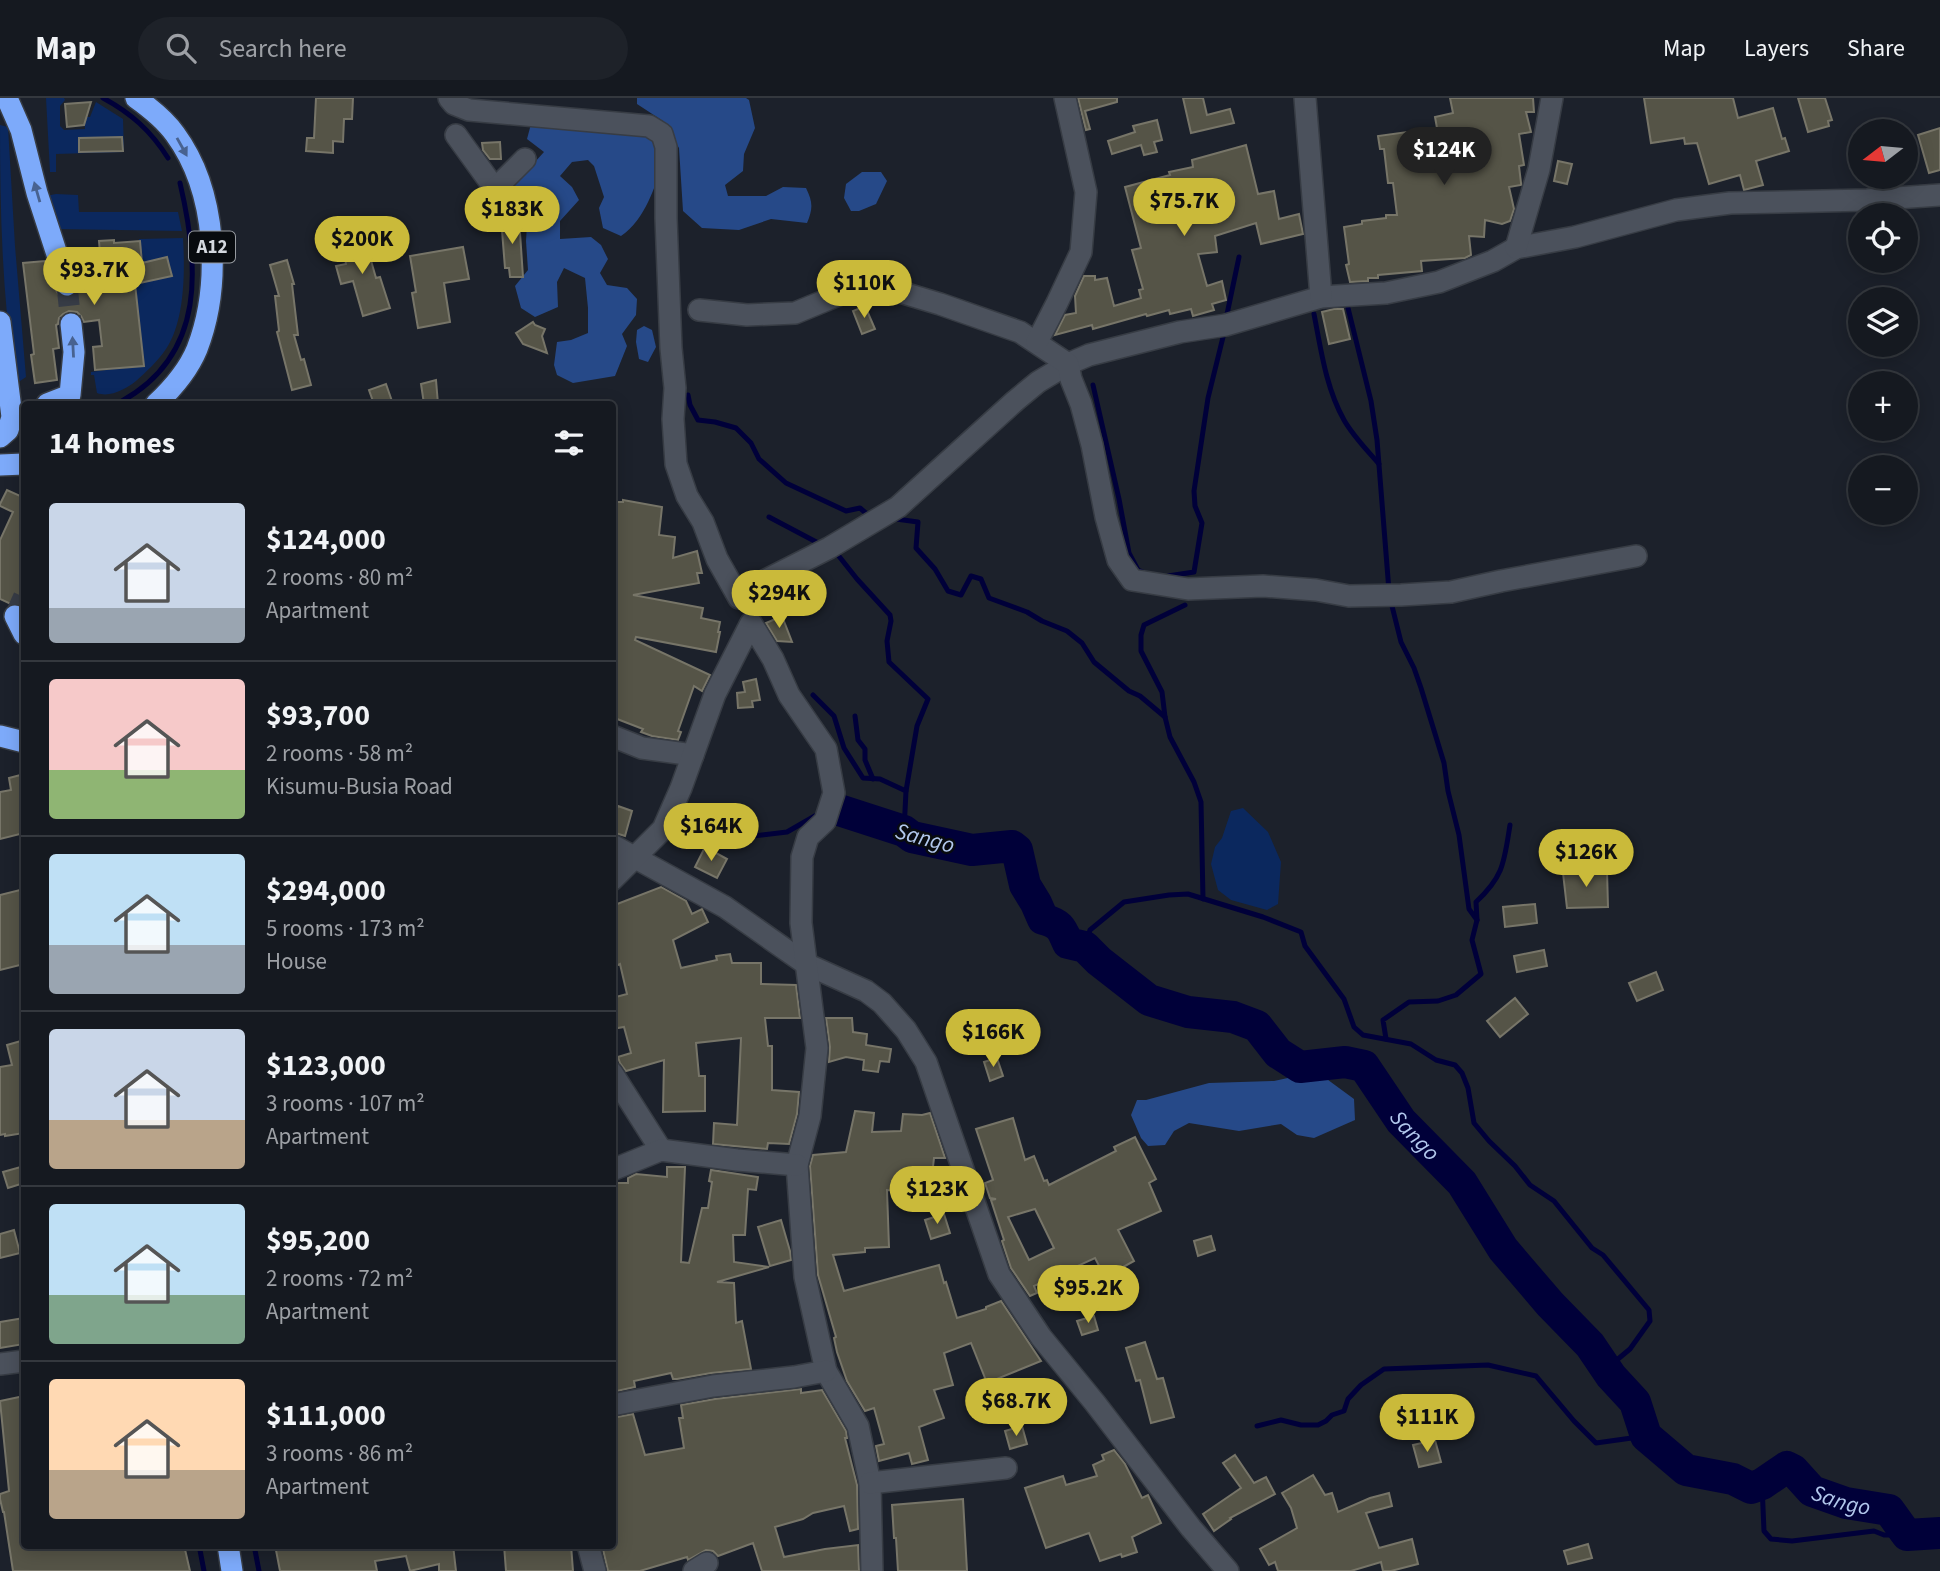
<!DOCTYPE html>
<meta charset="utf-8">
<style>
body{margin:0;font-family:"Source Sans 3",sans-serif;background:#1e2229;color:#f1f3f6;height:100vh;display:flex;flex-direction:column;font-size:26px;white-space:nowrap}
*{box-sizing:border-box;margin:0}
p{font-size:23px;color:#9da0a5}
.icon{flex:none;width:38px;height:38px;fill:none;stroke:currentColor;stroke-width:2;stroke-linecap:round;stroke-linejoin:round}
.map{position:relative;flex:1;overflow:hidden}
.sheet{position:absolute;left:21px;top:303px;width:595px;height:1148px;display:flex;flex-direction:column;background:#151920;border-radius:7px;box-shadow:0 4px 18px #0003,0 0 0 2px #34383e}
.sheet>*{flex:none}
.needle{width:46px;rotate:254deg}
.buttons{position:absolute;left:1848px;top:21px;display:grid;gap:14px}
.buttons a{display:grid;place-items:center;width:70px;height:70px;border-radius:50%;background:#151920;box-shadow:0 4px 18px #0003,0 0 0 2px #34383e;font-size:35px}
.price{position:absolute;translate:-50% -60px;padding:0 16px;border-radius:24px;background:#caba3a;color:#111;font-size:23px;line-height:46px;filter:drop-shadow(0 2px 4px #0008)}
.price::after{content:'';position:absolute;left:50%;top:42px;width:21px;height:16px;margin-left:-10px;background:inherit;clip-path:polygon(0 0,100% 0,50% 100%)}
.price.active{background:#222;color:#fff}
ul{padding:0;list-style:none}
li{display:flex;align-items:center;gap:21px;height:175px;padding:0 28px}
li+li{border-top:2px solid #34383e}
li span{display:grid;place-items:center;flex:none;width:196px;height:140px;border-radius:7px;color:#555}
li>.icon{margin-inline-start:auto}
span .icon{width:84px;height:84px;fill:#fffc;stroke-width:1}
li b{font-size:30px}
h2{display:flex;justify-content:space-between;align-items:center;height:84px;padding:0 28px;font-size:30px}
header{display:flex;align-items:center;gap:42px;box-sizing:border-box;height:98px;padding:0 35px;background:#151920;border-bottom:2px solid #34383e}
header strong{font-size:33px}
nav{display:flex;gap:38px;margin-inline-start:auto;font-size:24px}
.search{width:490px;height:63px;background:#1e2229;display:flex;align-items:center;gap:18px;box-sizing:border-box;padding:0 24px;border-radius:38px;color:#9da0a5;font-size:26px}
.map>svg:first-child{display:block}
</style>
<header>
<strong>Map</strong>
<div class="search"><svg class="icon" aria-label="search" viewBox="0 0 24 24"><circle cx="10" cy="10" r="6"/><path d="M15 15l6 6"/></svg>Search here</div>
<nav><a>Map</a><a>Layers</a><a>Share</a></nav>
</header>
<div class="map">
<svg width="1940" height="1473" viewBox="0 0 1940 1473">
<rect width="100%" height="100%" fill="#1c212b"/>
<g fill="#0b285e">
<path d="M46,0H64L65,2L60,8V28L64,32L85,31L84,19H90L96,4L123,21L124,54L56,56V74H50Z"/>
<path d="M0,27L8,29L15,148L26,279L20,283L15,282C2,197 0,113 0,27Z"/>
<path d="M56,96L78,97L79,114H178L182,133L56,131L46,98Z"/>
<path d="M183,140C185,173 185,223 166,251C158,263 146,274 136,283C126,291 110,300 97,295L94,277H91V274L143,267L133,169L140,153L139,141Z"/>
<path d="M1243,710L1268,734L1281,764L1278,806L1267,812L1231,802L1218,792L1211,766L1215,749L1222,740L1231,713Z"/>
</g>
<g fill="#264988">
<path d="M637,0H746L749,2L755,30L744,56L743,73L725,87L728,98H766L783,89L806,90C813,104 813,111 807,125L771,121L739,132L702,130L683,113L679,50L663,23L637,6Z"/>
<path d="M531,26L644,36L660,45L665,61C654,89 646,121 621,138L603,130L599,110L604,99L594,68L588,62L572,64L560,78L572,89L579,102L560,123V141L591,139L601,147L608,161L600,175L607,187L627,190L637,201L636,217L622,236L627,248L615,278L573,285L557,277L554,267L557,244L571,242L588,235V210L585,180L564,170L557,184L558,209L535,219L521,210L515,188L528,172L526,143L527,126L534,120L535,112L518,114L509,102L515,86L544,54L527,41Z"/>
<path d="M862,74H881L887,83L876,106L859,113H851L844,100L846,86Z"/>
<path d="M644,228L652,232L656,249L648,264L639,261L636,244L637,232Z"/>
<path d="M1306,976L1324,979L1354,1001L1355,1022L1314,1040L1297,1037L1281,1026L1239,1033L1189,1025L1174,1033L1165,1047L1148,1048L1141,1040L1131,1017L1137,1002H1146L1209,985L1274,983Z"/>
</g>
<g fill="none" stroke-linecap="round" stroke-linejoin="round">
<g stroke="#000039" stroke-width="5">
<path d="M103,0C131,15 151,33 168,60"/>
<path d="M1348,210L1371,303L1377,342L1389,493"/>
<path d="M1314,216C1321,252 1326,290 1344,322C1353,338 1367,352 1379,366"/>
<path d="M1226,221L1239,159"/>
<path d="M1093,287L1119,401L1129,455L1138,472L1145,475"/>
<path d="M688,297L690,307L698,322L715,324L736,330L751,345L759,361L786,385L846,413L860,410L867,416"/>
<path d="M122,303C207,256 199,166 180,85"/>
<path d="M769,419L822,447"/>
<path d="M896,421L918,424L916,450L935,471L948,493L961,497L971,478L981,481L989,500L1027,514L1042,523L1067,533L1082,545L1094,564L1129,593L1140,598L1165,619"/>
<path d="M833,454L838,457L857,481L890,517L891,523L887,543L889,564L928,601L917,628L906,693"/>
<path d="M1168,478L1194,474L1202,425L1195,408L1194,393L1208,300L1225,231"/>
<path d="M1185,507L1144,527L1141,537V553L1162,594L1165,619L1170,639L1194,684L1201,704L1203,801"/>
<path d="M1392,508L1401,544L1414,570L1421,590L1444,665L1448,693L1459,737L1469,811L1477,822"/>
<path d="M813,597L834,618L844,650L863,680L880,681L906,693L904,733"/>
<path d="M855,618L858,642L865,651V662L873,681"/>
<path d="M677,723L736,740L787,734L820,715"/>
<path d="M1085,849L1090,832L1124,804L1169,797L1188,796L1263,819L1301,834L1305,848L1344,901L1354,929L1363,937L1411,946L1436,962L1455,967L1462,975L1468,990L1474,1025L1489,1043L1515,1068L1530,1087L1554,1103L1592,1150L1603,1157L1649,1212L1650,1223L1630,1251L1606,1271"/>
<path d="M1386,941L1383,922L1409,904L1438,903L1456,897L1481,876L1472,842L1477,822L1476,804C1504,778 1504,764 1510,727"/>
<path d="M1257,1328L1281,1322L1301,1327H1318L1326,1323L1332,1317L1344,1313L1348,1301L1361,1287L1384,1271L1488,1267L1536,1278L1574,1323L1596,1345L1646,1338"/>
<path d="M1762,1386L1764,1433L1771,1441L1792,1443L1874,1433L1884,1437H1907"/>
<path d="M199,1447L204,1473"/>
<path d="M254,1447L259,1473"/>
</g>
<path stroke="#000039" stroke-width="32" id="s1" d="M839,712L904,733L912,739L972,752L1012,748L1017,752L1025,787L1036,805L1043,821C1060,826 1061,829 1068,845L1085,849L1099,863L1149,902L1188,914L1233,919L1257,928L1278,955L1300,969L1345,964L1364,968L1401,1023L1462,1085L1503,1151L1550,1206L1590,1247L1611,1278L1635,1304L1646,1338L1686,1372L1733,1381L1751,1390L1762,1386L1787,1369L1793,1372L1812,1393L1846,1405L1889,1412L1907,1437L1940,1435"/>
</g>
<g fill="#555447" stroke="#777568" stroke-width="2" fill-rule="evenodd">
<path d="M316,0H353L352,21H344L343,44L333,43V55L306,53L307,40H314Z"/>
<path d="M1078,0H1117V4L1085,13L1090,31L1086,32Z"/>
<path d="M1183,0H1203L1207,17L1230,11L1234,25L1191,35Z"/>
<path d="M1450,0H1533L1534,14H1526L1531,34L1519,36L1524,67L1519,68L1521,85V87L1509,89L1514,111L1510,123L1502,126L1485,122L1484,139L1469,138L1471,157L1465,160L1421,163L1422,173L1378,177V180H1368V183L1350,184L1346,167L1349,166L1344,129L1362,126V123L1386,120V117H1397L1393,85H1388L1384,51H1380L1378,38L1437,30L1435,19L1453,15Z"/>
<path d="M1644,0H1733L1738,20L1773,10L1782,41L1785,40L1789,53L1756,63L1763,87L1744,92L1740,77L1709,86L1697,45L1685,46L1684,40L1651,45Z"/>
<path d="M1798,0H1825L1832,22L1828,23L1829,28L1808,34Z"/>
<path d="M91,4L84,27L67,29L65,6Z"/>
<path d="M1157,22L1162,42L1154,44L1157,54L1144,57L1141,47L1112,56L1108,43L1135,34L1133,28Z"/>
<path d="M1940,30V72L1929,75L1918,37Z"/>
<path d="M122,39L123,53L79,54V40Z"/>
<path d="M500,44L501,61H490L483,52L482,45Z"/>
<path d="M1246,47L1258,96L1274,93L1279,121L1299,116L1303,136L1261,146L1256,125L1215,138L1217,154L1198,156L1207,188L1222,183L1226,202L1212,206L1214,212L1193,218L1191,211L1170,216L1169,212L1147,218L1146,216L1093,231L1092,227L1055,237L1065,217L1076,215L1075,198L1084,178H1095V182L1107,180L1114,208L1141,200L1139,192L1143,191L1132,152L1141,150L1125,89L1170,77L1169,74L1193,69L1192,62Z"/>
<path d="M1558,63L1572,66L1567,86L1554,83Z"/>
<path d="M501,120H519L523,179H510L509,170H505Z"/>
<path d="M356,130L362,162L370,159L376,180L380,179L390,210L363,218L353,183L341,186L336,168L346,166L341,133Z"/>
<path d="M114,142V145L140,143L142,165L167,159L169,167L172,178L135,186L144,268L95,272L93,249L102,248L99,222L84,224L81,218L77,214L69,213L63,216L59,220L58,226L56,227L59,250L53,251L57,282L35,285L31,257L34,256L23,165L45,163L52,189H54L59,197L65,200H70L77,195L80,186L89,185L87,158L100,156L99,143Z"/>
<path d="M463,149L469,181L444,185L450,224L418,230L412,195L416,194L410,158Z"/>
<path d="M287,162L294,186H292L298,237H294L301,262L304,261L311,287L292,292L277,234L279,233L275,198H279L270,167Z"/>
<path d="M865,208L875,231L862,236L853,213Z"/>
<path d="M1334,211H1343L1350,241L1329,246L1322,214Z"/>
<path d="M533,224L535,227L545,231L542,238L547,255L523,246L516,235Z"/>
<path d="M436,282L438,306H424L421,286Z"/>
<path d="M386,286L393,306H374L369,292Z"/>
<path d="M24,389V509L22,507L11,506L0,501V442L13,414L0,408V406L7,392L20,398Z"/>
<path d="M623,402L662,409L659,437L675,439L673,460L697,453L702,475H697L699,485L633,497L703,510L701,520L720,524L718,534H720L716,554L636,539L635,542L710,577L702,593L694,588L678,633L681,634L678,642L652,638L641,634L643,631L612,619V404H623Z"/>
<path d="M782,518L792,544L777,543L766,525Z"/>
<path d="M756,581L760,602L752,603L753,609L738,610L737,595L745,594L743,584Z"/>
<path d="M24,676V735L0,741V694L11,692L9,680Z"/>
<path d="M618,708L632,713L625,738L612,734V724Z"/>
<path d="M705,749L727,761L717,780L695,769Z"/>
<path d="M1607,772L1608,809L1567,810L1563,775Z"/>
<path d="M661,789L686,803L692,816L702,811L708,824L673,842L681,870L717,862L716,858L730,856L732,865H761V886L796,887L800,920H765L768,948H772V992L799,994L797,1016L789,1046L768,1045L767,1051L713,1046L714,1025L737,1027L741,940L696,945L699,978H705V1013L663,1014L664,962L626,973L620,965L618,959L631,955L624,929L612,931V900L627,896L620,866L612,870V808Z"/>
<path d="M24,791V866L0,872V797Z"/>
<path d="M1535,806L1537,825L1505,829L1503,809Z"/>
<path d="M1544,852L1547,868L1517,874L1514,858Z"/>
<path d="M1656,874L1663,892L1637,903L1629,885Z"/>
<path d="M1515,900L1528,916L1500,939L1487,923Z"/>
<path d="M826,920H852L853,934L867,936L866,947L891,951L889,964L880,963L878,974L863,972L864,962L846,959L829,964L830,949Z"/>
<path d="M24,942V1035L5,1038V1036L0,1037V969L12,967L7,947Z"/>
<path d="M997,960L1003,978L990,983L984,964Z"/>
<path d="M855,1013L874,1015L872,1034L901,1033L903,1016L922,1017L930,1015L945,1060H934L930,1095L887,1092L889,1149L865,1150V1154L833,1157L844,1193L939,1167L944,1185L946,1184L957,1220L986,1211V1209L1001,1203L1041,1263L987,1285L971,1245L944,1255L953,1287L934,1292L944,1320L919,1329L928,1362L912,1366L909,1355L879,1363L876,1348L884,1346L874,1310L865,1313L847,1283L837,1254L834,1240L836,1239L818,1177L810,1068L813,1057L846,1054Z"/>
<path d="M1013,1020L1025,1062L1034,1058L1044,1083L1047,1082L1049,1087L1116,1053L1114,1049L1135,1039L1156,1081L1149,1085L1161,1113L1118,1132L1134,1163L1123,1169L1131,1196L1106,1203L1101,1189L1109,1187L1095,1160L1034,1188L1037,1195L1030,1198L1011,1170L1002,1143L1004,1142L991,1102L996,1101L990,1100L985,1085L993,1082L976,1031ZM1035,1111L1054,1150L1029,1162L1008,1119Z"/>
<path d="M24,1068V1085L8,1090L3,1074Z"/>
<path d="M667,1069H685L681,1164L689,1165L702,1110H708L712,1084L709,1083L711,1072L758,1079L756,1092L748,1091L745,1137H733L734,1164L769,1169L717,1184L734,1185L736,1225L742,1223L751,1271L711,1275L677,1281H673L671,1275L634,1283L635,1289L612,1294V1085H628V1080L636,1076L667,1079Z"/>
<path d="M944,1116L950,1135L931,1141L925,1122Z"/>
<path d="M781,1122L790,1153L791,1162L770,1168L758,1129Z"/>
<path d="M14,1132L20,1155L0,1160V1136Z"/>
<path d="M1211,1138L1215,1152L1198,1158L1194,1143Z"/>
<path d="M1094,1218L1098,1232L1082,1237L1077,1223Z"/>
<path d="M24,1220V1246L0,1250V1224Z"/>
<path d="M1145,1244L1157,1281L1163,1280L1174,1319L1151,1325L1140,1282L1136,1283L1126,1250Z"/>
<path d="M801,1291V1295L822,1292L846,1333L847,1340H845L857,1387L858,1431L850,1433L844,1408L813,1415L803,1421L775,1429L784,1459L825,1451L858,1447L859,1473H762L753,1445L718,1458L713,1453L706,1452L688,1462L687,1459L640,1473H608L602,1447H612V1320L633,1316L645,1357L684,1350L679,1320H683L681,1307L715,1301Z"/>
<path d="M24,1298V1447H184L190,1473H13L4,1414H3L0,1401V1396L9,1393L0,1303Z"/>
<path d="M1022,1328L1027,1346L1010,1351L1005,1333Z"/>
<path d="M1435,1342L1441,1364L1419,1369L1413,1347Z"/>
<path d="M1114,1352L1125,1366L1142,1400L1148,1397L1161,1425L1132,1439L1137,1454L1122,1459L1121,1456L1100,1463L1089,1435L1046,1450L1025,1390L1063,1378L1066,1387L1097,1378L1093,1367L1104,1362L1102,1357Z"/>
<path d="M1235,1357L1254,1385L1266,1379L1275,1396L1230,1420L1231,1421L1214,1433L1203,1416L1241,1390L1223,1365Z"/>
<path d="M1313,1377L1325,1397L1332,1395L1338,1414L1370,1400L1389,1395L1392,1408L1366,1415L1379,1450L1412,1441L1418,1466L1391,1473H1383L1381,1464L1351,1473H1278L1275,1464L1269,1467L1260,1451L1297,1430L1291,1410L1282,1395Z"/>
<path d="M963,1401L967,1473H898L896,1440H894L892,1407Z"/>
<path d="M1588,1446L1592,1460L1568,1466L1564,1453Z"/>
<path d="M275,1447H453L456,1473H439V1466L410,1473L406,1458L375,1463L377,1473H280Z"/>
<path d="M504,1447H571L573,1473H506Z"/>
</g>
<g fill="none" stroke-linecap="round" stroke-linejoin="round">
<g stroke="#373c46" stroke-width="21" stroke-dasharray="21 10" stroke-linecap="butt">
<path d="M67,187L71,226"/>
<path d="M15,518L24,498"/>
</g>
<g stroke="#373c44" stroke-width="24">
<g id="minor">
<path d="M449,0L454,6L469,12L649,28L662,36L666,49V120L671,250L675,290L673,321L676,366L687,398L703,424L717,461L739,500L752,489L829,450L898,409L1015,303L1038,284L1068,266L1089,257L1180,234L1226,227L1321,199L1386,195L1439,184L1493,163L1516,150L1575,139L1676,112L1730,105L1867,102L1940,97"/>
<path d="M1305,0L1321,199"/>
<path d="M456,37L495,91L505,100"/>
<path d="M495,91L525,61"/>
<path d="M1516,150L1539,71L1552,0"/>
<path d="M699,212L747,217L795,215L858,189L890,191L940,206L1020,234L1068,266L1071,281L1081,306L1092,347L1106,419L1118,462L1132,482L1188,491L1263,488L1316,492L1349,498L1401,497L1451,494L1501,483L1636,458"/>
<path d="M1037,244L1057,205L1081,154L1086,94L1065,0"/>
<path d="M612,638L642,650L693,657"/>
<path d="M612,747L725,809L806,866L866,893L882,905L906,932L926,964L999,1176L1041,1239L1095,1305L1191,1430L1228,1473"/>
<path d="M612,782L663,731L681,690L715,596L751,525L773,561L789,597L826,651L834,695L825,723L808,739L802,759L801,825L817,950L810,1018L797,1067L805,1179L826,1273L858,1328L870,1385L872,1473"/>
<path d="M612,975L661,1052"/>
<path d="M612,1072L661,1052L737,1062L797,1067"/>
<path d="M0,1266L24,1263"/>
<path d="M612,1307L713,1288L794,1279L826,1273"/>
<path d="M870,1385L1006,1370"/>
<path d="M588,1447L595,1473"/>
<path d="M694,1473L707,1465"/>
</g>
</g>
<g stroke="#373c44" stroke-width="24">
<g id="highway">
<path d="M7,0L21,32L37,95L67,187"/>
<path d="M136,0C150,10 165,22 175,36C217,93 222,186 197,251C188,273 173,290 156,306"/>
<path d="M0,224L12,319L8,332L0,339"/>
<path d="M47,306L70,297L74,254L71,226"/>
<path d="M0,367L24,366"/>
<path d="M15,518L24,536"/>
<path d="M0,638L24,644"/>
<path d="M228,1447L232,1473"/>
</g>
</g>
<use href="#minor" stroke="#4b515c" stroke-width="21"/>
<use href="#highway" stroke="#7daafa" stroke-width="21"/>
</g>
<defs><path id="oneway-solid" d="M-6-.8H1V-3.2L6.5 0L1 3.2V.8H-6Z" transform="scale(1.75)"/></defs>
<g fill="#486290">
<use href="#oneway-solid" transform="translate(182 49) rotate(61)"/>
<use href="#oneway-solid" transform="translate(37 94) rotate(-106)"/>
<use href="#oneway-solid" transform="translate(73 249) rotate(-93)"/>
</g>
<g text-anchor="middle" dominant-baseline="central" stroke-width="5" stroke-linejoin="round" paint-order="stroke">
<rect fill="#080b0f" stroke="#969aa0" stroke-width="2" x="189" y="133.5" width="46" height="31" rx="5"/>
<g font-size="19" font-weight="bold" fill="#d3d7de">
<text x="212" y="149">A12</text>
</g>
<g font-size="23" font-style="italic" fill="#b2c8ed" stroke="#080b0f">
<text transform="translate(925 740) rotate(15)">Sango</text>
<text stroke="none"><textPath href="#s1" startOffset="721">Sango</textPath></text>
<text stroke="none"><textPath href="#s1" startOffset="1332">Sango</textPath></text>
</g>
</g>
</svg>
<div class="buttons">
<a><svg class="needle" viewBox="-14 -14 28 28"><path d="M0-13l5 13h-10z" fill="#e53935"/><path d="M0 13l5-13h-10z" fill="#9da0a5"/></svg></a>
<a><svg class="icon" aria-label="locate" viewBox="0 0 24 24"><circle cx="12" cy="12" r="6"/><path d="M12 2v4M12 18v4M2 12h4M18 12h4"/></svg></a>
<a><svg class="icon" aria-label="layers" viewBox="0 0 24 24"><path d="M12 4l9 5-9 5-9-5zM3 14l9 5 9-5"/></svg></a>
<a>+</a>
<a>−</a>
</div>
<b class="price active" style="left:1444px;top:89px">$124K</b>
<b class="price" style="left:1184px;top:140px">$75.7K</b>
<b class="price" style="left:512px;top:148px">$183K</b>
<b class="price" style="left:362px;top:178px">$200K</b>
<b class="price" style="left:94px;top:209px">$93.7K</b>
<b class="price" style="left:864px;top:222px">$110K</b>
<b class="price" style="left:779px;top:532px">$294K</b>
<b class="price" style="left:711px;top:765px">$164K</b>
<b class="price" style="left:1586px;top:791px">$126K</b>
<b class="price" style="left:993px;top:971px">$166K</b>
<b class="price" style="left:937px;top:1128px">$123K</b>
<b class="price" style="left:1088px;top:1227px">$95.2K</b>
<b class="price" style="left:1016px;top:1340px">$68.7K</b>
<b class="price" style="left:1427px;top:1356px">$111K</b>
<section class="sheet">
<h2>14 homes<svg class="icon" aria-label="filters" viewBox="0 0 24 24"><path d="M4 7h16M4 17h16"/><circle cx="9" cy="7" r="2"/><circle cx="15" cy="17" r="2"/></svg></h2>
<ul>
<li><span style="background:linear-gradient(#c9d6e8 75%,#9aa5b1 0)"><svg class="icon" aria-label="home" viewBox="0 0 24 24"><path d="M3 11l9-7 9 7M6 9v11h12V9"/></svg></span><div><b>$124,000</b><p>2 rooms · 80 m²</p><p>Apartment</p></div></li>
<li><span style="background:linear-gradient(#f6c9c9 65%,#8fb573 0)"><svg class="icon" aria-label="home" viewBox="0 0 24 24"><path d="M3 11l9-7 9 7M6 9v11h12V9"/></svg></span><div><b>$93,700</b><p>2 rooms · 58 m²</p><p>Kisumu-Busia Road</p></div></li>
<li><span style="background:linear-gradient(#bfe0f5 65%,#9aa5b1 0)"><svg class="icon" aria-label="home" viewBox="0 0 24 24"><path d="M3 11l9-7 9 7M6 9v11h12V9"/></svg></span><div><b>$294,000</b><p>5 rooms · 173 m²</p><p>House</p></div></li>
<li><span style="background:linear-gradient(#c9d6e8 65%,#b9a48a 0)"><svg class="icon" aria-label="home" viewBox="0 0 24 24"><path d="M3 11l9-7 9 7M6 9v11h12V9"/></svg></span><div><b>$123,000</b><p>3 rooms · 107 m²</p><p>Apartment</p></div></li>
<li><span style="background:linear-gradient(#bfe0f5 65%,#7fa58c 0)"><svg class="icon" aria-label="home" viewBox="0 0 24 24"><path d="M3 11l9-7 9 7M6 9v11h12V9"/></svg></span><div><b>$95,200</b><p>2 rooms · 72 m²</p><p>Apartment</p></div></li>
<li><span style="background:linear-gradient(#ffd9b3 65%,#b9a48a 0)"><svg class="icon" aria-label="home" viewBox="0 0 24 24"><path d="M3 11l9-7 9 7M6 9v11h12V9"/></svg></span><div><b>$111,000</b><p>3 rooms · 86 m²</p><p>Apartment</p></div></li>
</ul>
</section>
</div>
